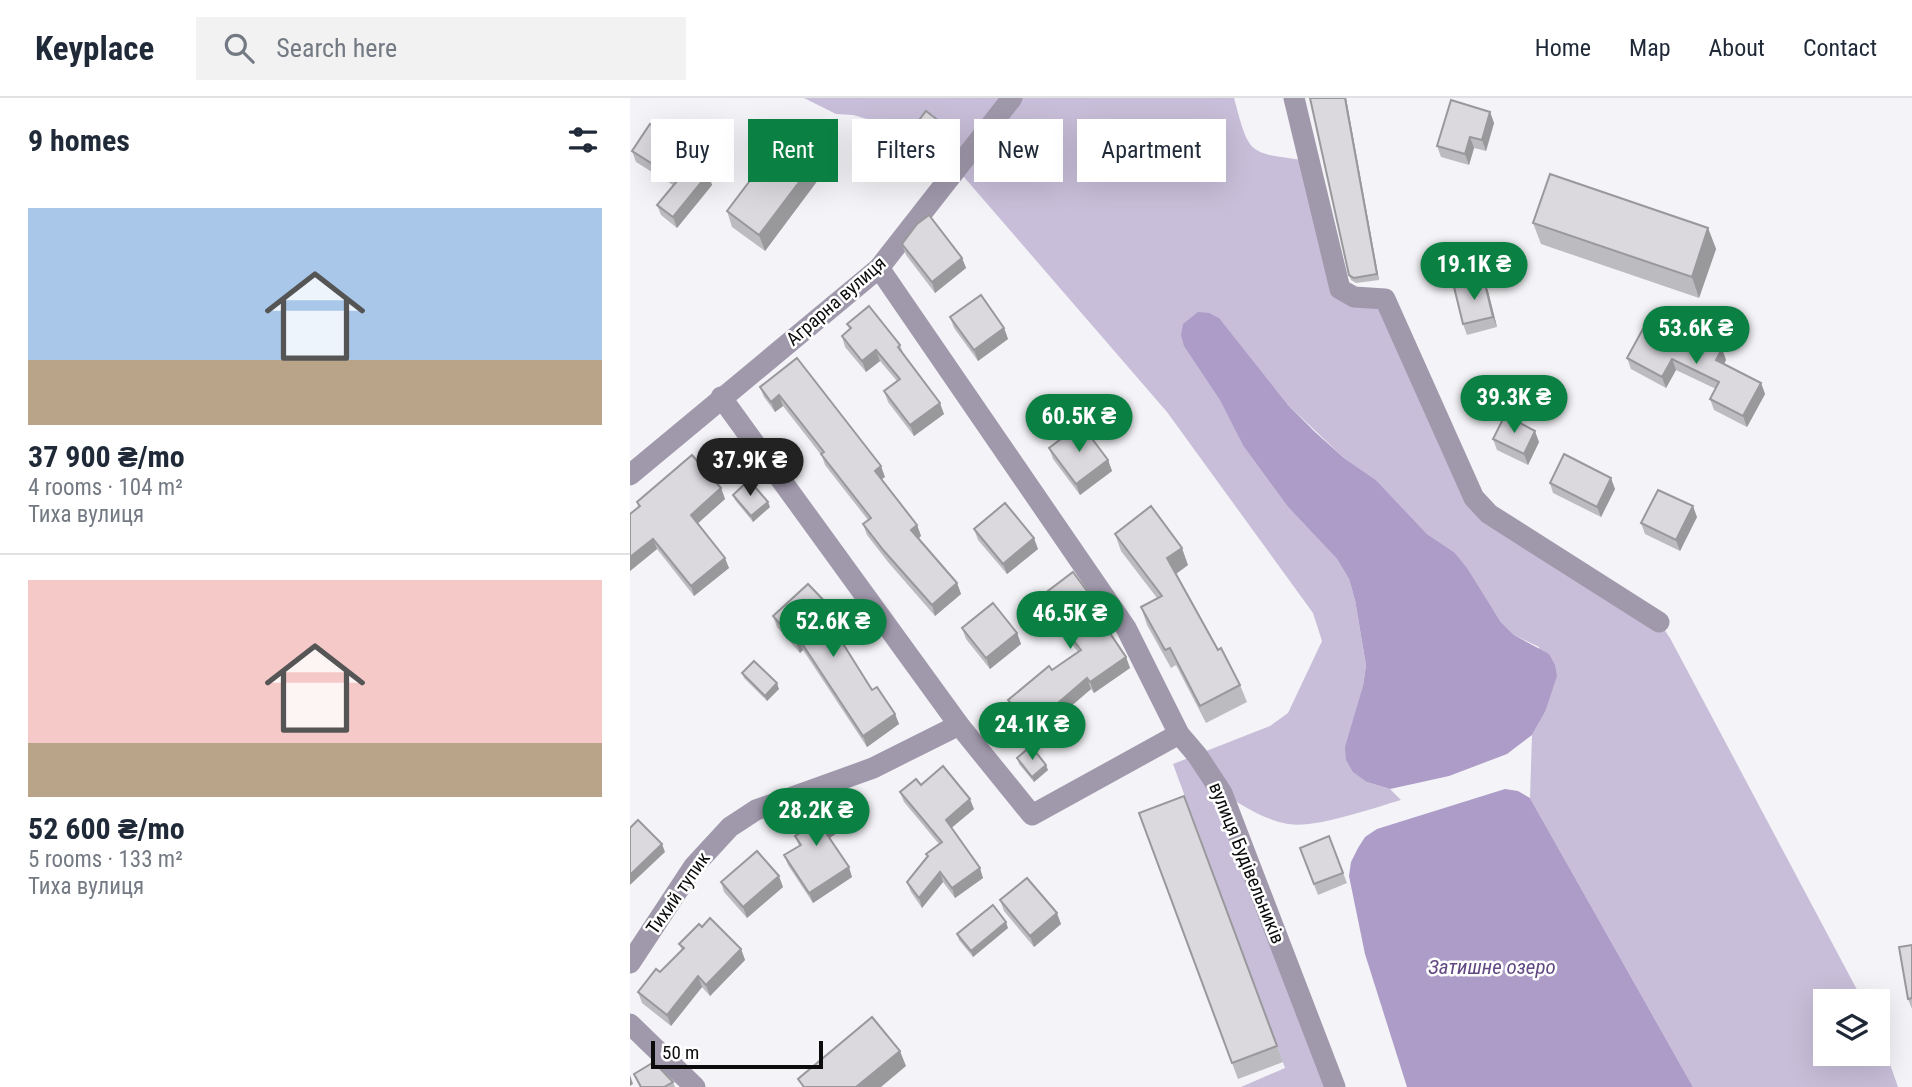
<!DOCTYPE html>
<meta charset="utf-8">
<style>
body{margin:0;font-family:"Roboto Condensed",sans-serif;background:#f2f2f3;color:#1f2937;height:100vh;display:flex;flex-direction:column;font-size:26px;white-space:nowrap}
*{box-sizing:border-box;margin:0}
p{font-size:23px;color:#747a83}
.icon{flex:none;width:38px;height:38px;fill:none;stroke:currentColor;stroke-width:2;stroke-linecap:round;stroke-linejoin:round}
.map{position:relative;flex:1;overflow:hidden}
.side{display:flex;flex-direction:column;background:#fff;width:630px}
.side>*{flex:none}
.top-card{position:absolute;left:21px;top:21px;width:665px;height:63px;display:flex;gap:14px}
.buttons{position:absolute;left:1183px;top:891px;display:grid;gap:14px}
.buttons a{display:grid;place-items:center;width:77px;height:77px;border-radius:0px;background:#fff;box-shadow:0 7px 28px #0002;font-size:35px}
.scale{position:absolute;left:21px;bottom:18px;width:172px;box-sizing:border-box;padding-left:7px;border:4px solid #0c0c0d;border-top:0;font-size:19px;line-height:24px;white-space:nowrap;color:#0c0c0d;-webkit-text-stroke:5px #fff;paint-order:stroke}
.price{position:absolute;translate:-50% -60px;padding:0 16px;border-radius:24px;background:#0b8043;color:#fff;font-size:23px;line-height:46px;filter:drop-shadow(0 2px 4px #0008)}
.price::after{content:'';position:absolute;left:50%;top:42px;width:21px;height:16px;margin-left:-10px;background:inherit;clip-path:polygon(0 0,100% 0,50% 100%)}
.price.selected{background:#222;color:#fff}
ul{padding:0;list-style:none}
li{display:grid;align-content:center;gap:14px;height:371px;padding:0 28px}
li+li{border-top:2px solid #e0e1e3}
li span{display:grid;place-items:center;height:217px;border-radius:0px;color:#555}
li>.icon{margin-inline-start:auto}
span .icon{width:126px;height:126px;fill:#fffc;stroke-width:1}
li b{font-size:30px}
h2{display:flex;justify-content:space-between;align-items:center;height:84px;padding:0 28px;font-size:30px}
.pill{padding:0 24px;border-radius:0px;background:#fff;box-shadow:0 7px 28px #0002;font-size:24px;line-height:63px}
.pill.selected{background:#0b8043;color:#fff}
header{display:flex;align-items:center;gap:42px;box-sizing:border-box;height:98px;padding:0 35px;background:#fff;border-bottom:2px solid #e0e1e3}
header strong{font-size:33px}
nav{display:flex;gap:38px;margin-inline-start:auto;font-size:24px}
.search{width:490px;height:63px;background:#f2f2f3;display:flex;align-items:center;gap:18px;box-sizing:border-box;padding:0 24px;border-radius:0px;color:#747a83;font-size:26px}
main{display:flex;flex:1;min-height:0}
.map>svg:first-child{display:block}
</style>
<header>
<strong>Keyplace</strong>
<div class="search"><svg class="icon" aria-label="search" viewBox="0 0 24 24"><circle cx="10" cy="10" r="6"/><path d="M15 15l6 6"/></svg>Search here</div>
<nav><a>Home</a><a>Map</a><a>About</a><a>Contact</a></nav>
</header>
<main>
<section class="side">
<h2>9 homes<svg class="icon" aria-label="filters" viewBox="0 0 24 24"><path d="M4 7h16M4 17h16"/><circle cx="9" cy="7" r="2"/><circle cx="15" cy="17" r="2"/></svg></h2>
<ul>
<li><span style="background:linear-gradient(#a9c7e8 70%,#b9a48a 0)"><svg class="icon" aria-label="home" viewBox="0 0 24 24"><path d="M3 11l9-7 9 7M6 9v11h12V9"/></svg></span><div><b>37 900 ₴/mo</b><p>4 rooms · 104 m²</p><p>Тиха вулиця</p></div></li>
<li><span style="background:linear-gradient(#f6c9c9 75%,#b9a48a 0)"><svg class="icon" aria-label="home" viewBox="0 0 24 24"><path d="M3 11l9-7 9 7M6 9v11h12V9"/></svg></span><div><b>52 600 ₴/mo</b><p>5 rooms · 133 m²</p><p>Тиха вулиця</p></div></li>
</ul>
</section>
<div class="map">
<svg width="1282" height="989" viewBox="0 0 1282 989">
<rect width="100%" height="100%" fill="#f4f3f7"/>
<path fill="#c8bed9" d="M174,0H604C620,60 618,54 679,63L710,191L755,201L844,400L1029,524L1040,540L1233,903H1195V956H1248V932L1268,989H1063L900,700L902,637L915,614L909,549L884,537L870,523L824,454L797,436L746,382L714,360L657,306L614,349L658,409L707,461L719,481L725,502L736,567L733,588L737,684L760,691L771,702C743,710 684,731 658,726C634,722 614,708 593,696L705,989H611L655,970L543,666L640,628L658,615L692,543L683,515L537,314L327,71L324,39L302,16L286,35L223,17L206,16Z"/>
<g fill="#ac9cc7">
<path d="M568,214L579,215L589,220L657,306L685,334L714,360L746,382L797,436L824,454L837,470L870,523L884,537L919,556L925,567L927,578L915,614L902,637L877,656L819,678L760,691L737,684L723,674L716,662L715,649L733,588L736,567L725,502L719,481L707,461L658,409L614,349L590,302L554,248L551,237L553,226Z"/>
<path d="M875,691L888,693L900,700L1063,989H777L735,856L719,778L721,764L728,750L735,739L747,731Z"/>
</g>
<g fill="none" stroke-linecap="round" stroke-linejoin="round">
<g stroke="#a099ac" stroke-width="21">
<path d="M664,0L710,191L724,199L755,201L844,400L859,416L1029,524"/>
<path d="M249,170L496,530L549,636L567,657L592,695L705,989"/>
<path d="M91,299L329,627L402,717L549,636"/>
<path d="M0,377L249,170L382,0"/>
<path d="M0,865L64,768L100,729L126,712L243,670L329,627"/>
<path d="M0,926L65,989"/>
</g>
</g>
<g fill="#bcbbbf">
<path d="M716,0L749,182L726,185L721,182L719,177Z"/>
<path d="M860,14L864,25L856,53L844,50L839,67L811,59L807,48Z"/>
<path d="M322,33L324,39L292,80L266,60L264,55Z"/>
<path d="M2,53L56,58L78,76L82,87L47,130L31,117L27,107L43,87L6,64Z"/>
<path d="M185,63L191,78L135,153L102,129L97,113Z"/>
<path d="M903,125L1078,130L1086,151L1069,200L911,146Z"/>
<path d="M272,146L332,160L336,170L305,195L276,157Z"/>
<path d="M854,182L858,193L867,229L837,237L833,226Z"/>
<path d="M320,219L374,230L378,241L348,263L324,230Z"/>
<path d="M217,226L270,247L273,255L314,316L284,338L258,304L254,293L267,283L250,263L236,274L215,249L212,238L220,232Z"/>
<path d="M1055,249L1092,251L1096,262L1094,266L1131,285L1135,296L1117,329L1084,312L1080,301L1086,291L1046,272L1036,290L1001,271L997,260Z"/>
<path d="M167,260L255,379L252,381L287,427L291,438L288,441L327,485L331,496L305,518L258,464L237,437L233,426L238,422L195,367L192,358L153,308L145,314L134,299L130,289Z"/>
<path d="M863,341L909,344L898,367L867,352Z"/>
<path d="M419,350L478,362L482,373L450,397L423,361Z"/>
<path d="M920,385L985,391L971,419L923,395Z"/>
<path d="M91,390L95,401L67,425L99,470L64,498L27,451L0,473V416L8,409L7,404Z"/>
<path d="M103,397L140,409L123,424L105,402Z"/>
<path d="M1067,419L1050,453L1015,436L1011,425Z"/>
<path d="M344,431L408,451L377,476L348,442Z"/>
<path d="M485,436L558,467L546,476L588,552L610,587L617,604L576,625L546,567L541,570L517,527L511,509L527,500L491,453Z"/>
<path d="M410,499L475,523L473,525L496,559L500,570L464,595L461,591L404,640L382,613L378,602L448,554L414,510Z"/>
<path d="M202,511L206,522L201,527L242,592L265,616L269,626L237,649L173,552L170,555L147,529L143,518Z"/>
<path d="M332,530L387,535L391,546L360,571L336,541Z"/>
<path d="M112,575L149,591L137,603L114,580Z"/>
<path d="M387,660L418,672L404,684L389,666Z"/>
<path d="M291,687L344,711L321,730L353,780L325,800L313,784L292,810L281,794L277,784L298,759L296,756L309,746L274,704L270,694Z"/>
<path d="M554,698L653,964L608,981L509,715Z"/>
<path d="M169,705L206,723L210,733L199,740L222,779L183,805L158,767L154,757L169,748L165,738L182,728L173,715Z"/>
<path d="M699,738L717,785L688,797L670,750Z"/>
<path d="M91,784L153,789L117,820L94,794Z"/>
<path d="M370,802L431,826L404,849L374,813Z"/>
<path d="M72,829L111,851L115,862L80,898L72,889L41,928L12,905L8,894L30,874L52,852L49,846Z"/>
<path d="M378,830L343,859L329,842L327,836Z"/>
<path d="M1282,847V911L1278,901Z"/>
<path d="M4,976L43,984L45,989H10Z"/>
</g>
<g fill="#99989b">
<path d="M715,0H716L749,182L747,176Z"/>
<path d="M860,14L864,25L856,53L852,42Z"/>
<path d="M322,33L324,39L292,80L290,75Z"/>
<path d="M840,39L844,50L839,67L835,56Z"/>
<path d="M52,47L56,58L49,52Z"/>
<path d="M185,63L191,78L135,153L129,137Z"/>
<path d="M78,76L82,87L47,130L43,119Z"/>
<path d="M1078,130L1086,151L1069,200L1062,179Z"/>
<path d="M332,160L336,170L305,195L302,184Z"/>
<path d="M854,182L858,193L867,229L863,219Z"/>
<path d="M374,230L378,241L348,263L344,252Z"/>
<path d="M1092,251L1096,262L1090,273L1086,262Z"/>
<path d="M246,252L250,263L236,274L232,263Z"/>
<path d="M1042,261L1046,272L1036,290L1032,279Z"/>
<path d="M1131,285L1135,296L1117,329L1113,318Z"/>
<path d="M149,297L153,308L145,314L141,304Z"/>
<path d="M310,305L314,316L284,338L280,327Z"/>
<path d="M905,333L909,344L898,367L894,356Z"/>
<path d="M478,362L482,373L450,397L446,386Z"/>
<path d="M251,368L255,379L249,383L245,373Z"/>
<path d="M981,380L985,391L971,419L967,409Z"/>
<path d="M91,390L95,401L65,428L61,417Z"/>
<path d="M138,404L140,409L123,424L121,418Z"/>
<path d="M1063,408L1067,419L1050,453L1046,442Z"/>
<path d="M287,427L291,438L285,443L281,432Z"/>
<path d="M404,440L408,451L377,476L373,466Z"/>
<path d="M23,441L27,451L0,473V459Z"/>
<path d="M552,450L558,467L543,478L537,460Z"/>
<path d="M95,460L99,470L64,498L61,488Z"/>
<path d="M327,485L331,496L305,518L302,507Z"/>
<path d="M202,511L206,522L199,528L195,517Z"/>
<path d="M471,512L475,523L471,526L467,516Z"/>
<path d="M387,535L391,546L360,571L356,560Z"/>
<path d="M169,541L173,552L170,555L166,544Z"/>
<path d="M496,559L500,570L464,595L460,584Z"/>
<path d="M457,580L461,591L404,640L400,629Z"/>
<path d="M147,585L149,591L137,603L135,598Z"/>
<path d="M265,616L269,626L237,649L233,638Z"/>
<path d="M416,667L418,672L404,684L402,679Z"/>
<path d="M340,701L344,711L319,732L316,722Z"/>
<path d="M206,723L210,733L197,742L194,732Z"/>
<path d="M32,746L35,754L0,787V777Z"/>
<path d="M219,769L222,779L183,805L179,795Z"/>
<path d="M350,770L353,780L325,800L322,790Z"/>
<path d="M310,774L313,784L292,810L289,800Z"/>
<path d="M149,778L153,789L117,820L113,809Z"/>
<path d="M427,815L431,826L404,849L400,838Z"/>
<path d="M376,824L378,830L343,859L341,853Z"/>
<path d="M111,851L115,862L80,898L76,887Z"/>
<path d="M68,878L72,889L41,928L37,917Z"/>
<path d="M270,953L276,968L251,989H226Z"/>
<path d="M0,977L3,986L0,988Z"/>
</g>
<g fill="#dbd9de" stroke="#99989b" stroke-width="2">
<path d="M680,0H715L747,176L724,180L719,177Z"/>
<path d="M821,2L860,14L852,42L840,39L835,56L807,48Z"/>
<path d="M296,13L322,33L290,75L264,55Z"/>
<path d="M20,26L52,47L49,52L78,76L43,119L27,107L48,82L2,53Z"/>
<path d="M153,39L185,63L129,137L97,113Z"/>
<path d="M920,76L1078,130L1062,179L903,125Z"/>
<path d="M299,117L332,160L302,184L272,146L287,126Z"/>
<path d="M854,182L863,219L833,226L824,189Z"/>
<path d="M351,197L374,230L344,252L320,219Z"/>
<path d="M239,208L270,247L268,249L310,305L280,327L254,293L270,281L246,252L232,263L212,238L221,230L217,226Z"/>
<path d="M1015,227L1055,249L1061,236L1092,251L1086,262L1131,285L1113,318L1080,301L1089,284L1042,261L1032,279L997,260Z"/>
<path d="M167,260L251,368L245,373L287,427L281,432L327,485L302,507L254,453L233,426L241,420L191,356L194,354L149,297L141,304L130,289Z"/>
<path d="M875,317L905,333L894,356L863,341Z"/>
<path d="M451,326L478,362L446,386L419,350Z"/>
<path d="M934,356L981,380L967,409L920,385Z"/>
<path d="M62,357L91,390L61,417L95,460L61,488L23,441L0,459V416L10,408L7,404Z"/>
<path d="M119,382L138,404L121,418L103,397Z"/>
<path d="M1028,392L1063,408L1046,442L1011,425Z"/>
<path d="M375,405L404,440L373,466L344,431Z"/>
<path d="M521,408L552,450L537,460L588,552L591,550L610,587L570,608L540,550L535,552L511,509L532,498L485,436Z"/>
<path d="M443,474L471,512L467,516L496,559L460,584L457,580L400,629L378,602L419,568L422,572L451,552L410,499Z"/>
<path d="M178,486L202,511L195,517L242,592L247,589L265,616L233,638L169,541L166,544L143,518Z"/>
<path d="M363,505L387,535L356,560L332,530Z"/>
<path d="M124,563L147,585L135,598L112,575Z"/>
<path d="M401,648L416,667L402,679L387,660Z"/>
<path d="M313,668L340,701L316,722L350,770L322,790L310,774L289,800L277,784L298,758L296,756L312,744L270,694L286,681L291,687Z"/>
<path d="M186,694L206,723L194,732L219,769L179,795L154,757L171,747L165,738L184,726L169,705Z"/>
<path d="M554,698L647,948L602,965L509,715Z"/>
<path d="M8,722L32,746L0,777V730Z"/>
<path d="M699,738L713,775L684,786L670,750Z"/>
<path d="M127,753L149,778L113,809L91,784Z"/>
<path d="M397,780L427,815L400,838L370,802Z"/>
<path d="M363,807L376,824L341,853L327,836Z"/>
<path d="M80,820L111,851L76,887L68,878L37,917L8,894L26,871L30,874L54,850L49,846L69,826L72,829Z"/>
<path d="M1282,847V900L1278,901L1269,849Z"/>
<path d="M242,919L270,953L226,989H174L168,981Z"/>
<path d="M24,964L43,984L34,989H11L4,976Z"/>
</g>
<g text-anchor="middle" dominant-baseline="central" stroke-width="5" stroke-linejoin="round" paint-order="stroke">
<g font-size="19" fill="#0c0c0d" stroke="#fff">
<text transform="translate(206 203) rotate(-41)">Аграрна вулиця</text>
<text transform="translate(617 765) rotate(68)">вулиця Будівельників</text>
<text transform="translate(48 795) rotate(-55)">Тихий тупик</text>
</g>
<g font-size="21" font-style="italic" fill="#614882" stroke="#fff">
<text x="862" y="869">Затишне озеро</text>
</g>
</g>
</svg>
<div class="buttons">
<a><svg class="icon" aria-label="layers" viewBox="0 0 24 24"><path d="M12 4l9 5-9 5-9-5zM3 14l9 5 9-5"/></svg></a>
</div>
<div class="scale">50 m</div>
<b class="price" style="left:844px;top:204px">19.1K ₴</b>
<b class="price" style="left:1066px;top:268px">53.6K ₴</b>
<b class="price" style="left:884px;top:337px">39.3K ₴</b>
<b class="price" style="left:449px;top:356px">60.5K ₴</b>
<b class="price selected" style="left:120px;top:400px">37.9K ₴</b>
<b class="price" style="left:440px;top:553px">46.5K ₴</b>
<b class="price" style="left:203px;top:561px">52.6K ₴</b>
<b class="price" style="left:402px;top:664px">24.1K ₴</b>
<b class="price" style="left:186px;top:750px">28.2K ₴</b>
<div class="top-card">
<a class="pill">Buy</a>
<a class="pill selected">Rent</a>
<a class="pill">Filters</a>
<a class="pill">New</a>
<a class="pill">Apartment</a>
</div>
</div>
</main>
